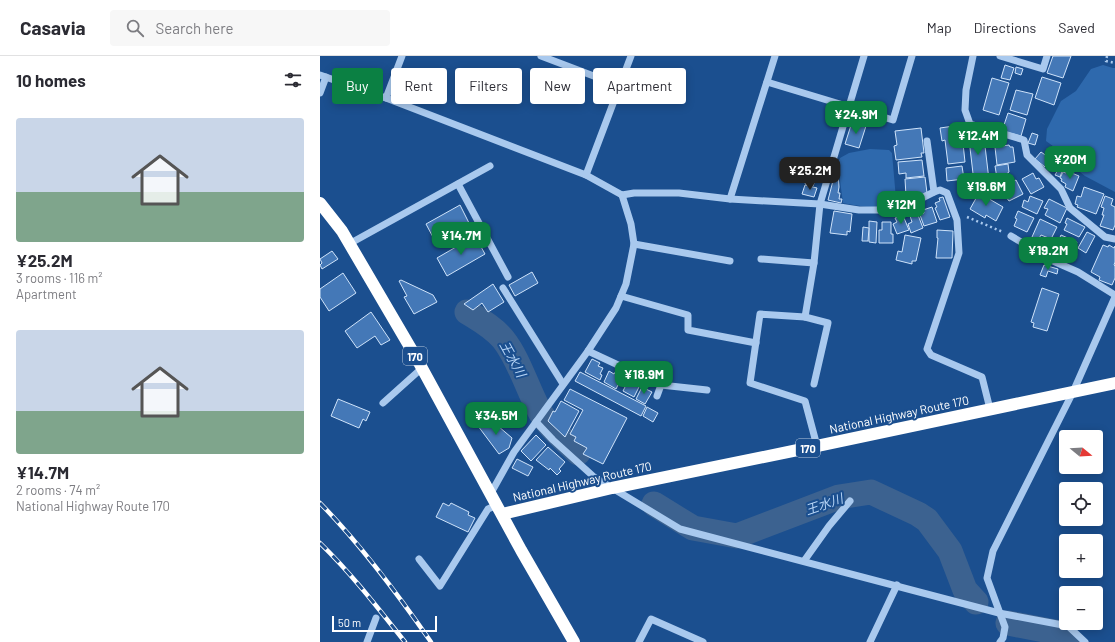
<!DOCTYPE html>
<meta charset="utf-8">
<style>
body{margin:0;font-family:Barlow,"Noto Sans JP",sans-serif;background:#f7f7f7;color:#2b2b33;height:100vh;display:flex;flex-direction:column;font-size:15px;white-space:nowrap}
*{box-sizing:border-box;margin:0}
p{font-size:13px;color:#7c7c81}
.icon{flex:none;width:22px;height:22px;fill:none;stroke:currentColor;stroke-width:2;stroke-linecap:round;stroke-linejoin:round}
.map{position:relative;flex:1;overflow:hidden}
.panel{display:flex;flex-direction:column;background:#fff;width:320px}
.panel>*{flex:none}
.banner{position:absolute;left:12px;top:12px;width:380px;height:36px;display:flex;gap:8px}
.needle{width:26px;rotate:108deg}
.controls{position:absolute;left:739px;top:374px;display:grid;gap:8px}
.controls a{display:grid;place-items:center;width:44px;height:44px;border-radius:4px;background:#fff;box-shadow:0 2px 10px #0003;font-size:20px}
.scale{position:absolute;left:12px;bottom:10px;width:105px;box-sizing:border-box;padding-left:4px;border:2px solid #fff;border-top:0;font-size:11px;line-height:14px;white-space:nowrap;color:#fff;-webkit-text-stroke:3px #1b4f8f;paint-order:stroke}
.price{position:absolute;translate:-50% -34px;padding:0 9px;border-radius:8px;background:#0b8043;color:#fff;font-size:13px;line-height:26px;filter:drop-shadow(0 1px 2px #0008)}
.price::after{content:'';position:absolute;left:50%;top:24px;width:12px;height:9px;margin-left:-6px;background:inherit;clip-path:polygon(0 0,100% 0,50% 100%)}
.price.active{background:#222;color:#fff}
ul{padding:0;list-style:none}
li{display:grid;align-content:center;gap:8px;height:212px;padding:0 16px}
li span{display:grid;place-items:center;height:124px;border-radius:4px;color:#555}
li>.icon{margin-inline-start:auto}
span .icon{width:72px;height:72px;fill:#fffc;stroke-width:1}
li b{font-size:17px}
h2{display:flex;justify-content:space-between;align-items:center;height:48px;padding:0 16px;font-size:17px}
.tag{padding:0 14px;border-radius:4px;background:#fff;box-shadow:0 2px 10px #0003;font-size:14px;line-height:36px}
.tag.active{background:#0b8043;color:#fff}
header{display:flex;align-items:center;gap:24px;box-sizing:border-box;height:56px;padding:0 20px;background:#fff;border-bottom:1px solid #e1e1e2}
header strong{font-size:19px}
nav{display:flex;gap:22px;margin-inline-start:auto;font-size:14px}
.search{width:280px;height:36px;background:#f7f7f7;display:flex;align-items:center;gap:10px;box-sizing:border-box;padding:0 14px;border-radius:4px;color:#7c7c81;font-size:15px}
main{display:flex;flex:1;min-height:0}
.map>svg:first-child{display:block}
</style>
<header>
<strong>Casavia</strong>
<div class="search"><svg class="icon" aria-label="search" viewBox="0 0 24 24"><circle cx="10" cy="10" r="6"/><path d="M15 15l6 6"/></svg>Search here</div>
<nav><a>Map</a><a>Directions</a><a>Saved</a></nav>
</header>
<main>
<section class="panel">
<h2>10 homes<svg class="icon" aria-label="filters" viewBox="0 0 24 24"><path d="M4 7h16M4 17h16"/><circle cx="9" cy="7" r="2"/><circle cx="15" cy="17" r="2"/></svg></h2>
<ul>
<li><span style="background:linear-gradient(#c9d6e8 60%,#7fa58c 0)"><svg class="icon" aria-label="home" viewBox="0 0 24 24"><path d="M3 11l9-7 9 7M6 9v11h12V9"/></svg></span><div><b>¥25.2M</b><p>3 rooms · 116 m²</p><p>Apartment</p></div></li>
<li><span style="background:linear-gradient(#c9d6e8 65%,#7fa58c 0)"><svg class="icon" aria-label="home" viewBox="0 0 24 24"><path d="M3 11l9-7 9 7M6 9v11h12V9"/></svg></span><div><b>¥14.7M</b><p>2 rooms · 74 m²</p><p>National Highway Route 170</p></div></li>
</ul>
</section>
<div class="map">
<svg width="795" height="586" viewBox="0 0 795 586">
<rect width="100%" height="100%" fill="#1b4f8f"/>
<g fill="#2e69ad">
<path d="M783,9L793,12H795V136L765,120L752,110L744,98L726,85L727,73L741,45L756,35L771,13Z"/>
<path d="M550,93L569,94L572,97L576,143L575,148C558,154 539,150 523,147L519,117L516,114L520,102L529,97Z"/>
</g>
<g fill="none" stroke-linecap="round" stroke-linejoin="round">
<g stroke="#3c6290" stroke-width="25">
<path d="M147,256C160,264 173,271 183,283C199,303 207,332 219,354C228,371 245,384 258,397"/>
<path d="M334,448L373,472L417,480L519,441L551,436L598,458L607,464L630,495L645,534L656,546"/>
<path d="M688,567L740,577L751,586"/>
</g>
</g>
<g fill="#4478b7" stroke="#cfe3fa">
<path d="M733,0H751L743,22L727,17Z"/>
<path d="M685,9L694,12L690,24L681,22Z"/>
<path d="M696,11L703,13L701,19L695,17Z"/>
<path d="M722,21L741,27L734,49L715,42Z"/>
<path d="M672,22L689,27L679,59L663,54Z"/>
<path d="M696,34L713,38L707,59L690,54Z"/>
<path d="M688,57L706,63L701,80L682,75Z"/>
<path d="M535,58L548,62L546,69L533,65Z"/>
<path d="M532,66L546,70L539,92L525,88Z"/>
<path d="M641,69L645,106L628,108L625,84L622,85L620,72Z"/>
<path d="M601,72L604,97H601L602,101L576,104L574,90L577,89L575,75Z"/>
<path d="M663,73L669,124L654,126L648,75Z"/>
<path d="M712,77L718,79L715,89L708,87Z"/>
<path d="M689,89L690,91H693L695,106L677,109L675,91Z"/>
<path d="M721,96L731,103L725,111L715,103Z"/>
<path d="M602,104L604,120L586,122V117L579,118L578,106Z"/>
<path d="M688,108L689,116L681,122H677L675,110Z"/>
<path d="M642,110L644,123L627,125L626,112Z"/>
<path d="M739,112L743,113L740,121L735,119Z"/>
<path d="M747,115L759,120L753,135L745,131L746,128L741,125L742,123L740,122L743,116L746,117Z"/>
<path d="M515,117H518L519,131L518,137H520L519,143H522L521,147L508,144Z"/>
<path d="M713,117L716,123L719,122L724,131L711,138L702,123Z"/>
<path d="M605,121L607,137L586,140L585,123Z"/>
<path d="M487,123L495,125L493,130L485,128Z"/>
<path d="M696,124L703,138L689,145L686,141L684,142L679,133Z"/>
<path d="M485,129L497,132L494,141L482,138Z"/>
<path d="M764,131L784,138L776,158L757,151L758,149L755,148L757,140L761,141Z"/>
<path d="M659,137L683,151L676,165L666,159L665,162L650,153Z"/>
<path d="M710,140L723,145L717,158L702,151L704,144L708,146Z"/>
<path d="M785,140L793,143L791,149L795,151V169L793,174L780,170L784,159H782L784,152L781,151Z"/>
<path d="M623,141L630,161L620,164L615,152L617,151L615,147L620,145L619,142Z"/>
<path d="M729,143L747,152L740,167L725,159L728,153L724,152Z"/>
<path d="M140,149L149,167L115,185L106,168Z"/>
<path d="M612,151L617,166L604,170L600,159L604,157L603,154Z"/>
<path d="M596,154L603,172L591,177L588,168L592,166L589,157Z"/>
<path d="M514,155L532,158L530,176L527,175V179L510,177Z"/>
<path d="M698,155L714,162L707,176L694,170L697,163L695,162Z"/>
<path d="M582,157L589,174L577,178L573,168L577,166L575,162L579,161L578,159Z"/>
<path d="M747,162L765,171L759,181L744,174L747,168L745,167Z"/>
<path d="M720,163L737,171L731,183L721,179L718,184L712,181Z"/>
<path d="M549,165L557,166L556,187L549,186Z"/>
<path d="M562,166H571V178H573V187H559V174H562Z"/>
<path d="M543,171L549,172L548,185H542Z"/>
<path d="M617,174L633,175L632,202H616L618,182H617Z"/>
<path d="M767,176L775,180L766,197L758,192Z"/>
<path d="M585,179L601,182L596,205H592V208L576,204L578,195L582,196Z"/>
<path d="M741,179L757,186L750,200L735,193Z"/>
<path d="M155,180L165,198L127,220L117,202Z"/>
<path d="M783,189L788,191L789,189L794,192L795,190V206L794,209L795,210V222L792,229L779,224L780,221L771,216Z"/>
<path d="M12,195L18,203L2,213L0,209L2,207L0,203Z"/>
<path d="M724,209L738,213L737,218L728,215L726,221L720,219Z"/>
<path d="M212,216L218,227L195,240L189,229Z"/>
<path d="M23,217L36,237L9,255L0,241V233Z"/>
<path d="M81,224L113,239L117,246L94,258L84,241L87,240L79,225Z"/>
<path d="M173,228L184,246L168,256L162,247L153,254L144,248Z"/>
<path d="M722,232L739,238L727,275L713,271L714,267L711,266Z"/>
<path d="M51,256L70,284L61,289L55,280L37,292L25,275Z"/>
<path d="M272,303L280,307L278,310L283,312L280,318L282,319L280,324L265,316Z"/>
<path d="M289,315L294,318L296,315L303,319L296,333L284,326Z"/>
<path d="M260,316L326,350L321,360L255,325Z"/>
<path d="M310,321L321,327L314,341L303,335Z"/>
<path d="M322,331L332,336L325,348L316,343Z"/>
<path d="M250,333L307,362L283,408L263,398L267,392L254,385L256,381L250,378L263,354L244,344Z"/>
<path d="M18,343L50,356L46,365L43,363L39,372L11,360Z"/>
<path d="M241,345L259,355L245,381L228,365L233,355L235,356Z"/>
<path d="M327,351L338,357L333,366L323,360Z"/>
<path d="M171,364L192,382L189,392L179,398L158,370Z"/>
<path d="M216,379L226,389L211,405L201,395Z"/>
<path d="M228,391L245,406L239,413L241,415L237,419L230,412L229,414L216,404Z"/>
<path d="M197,403L213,411L208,420L192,412Z"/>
<path d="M123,447L129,450L131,447L149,456L148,459L155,462L148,476L116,461Z"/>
</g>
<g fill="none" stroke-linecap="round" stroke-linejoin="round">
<g stroke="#a9c9ee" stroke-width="2.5" stroke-dasharray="2 3" stroke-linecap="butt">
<path d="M787,0L786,5L795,7"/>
<path d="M647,161L683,176"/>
</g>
<g stroke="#a9c9ee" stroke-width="7">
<path d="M221,0L300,30"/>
<path d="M653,0L646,34L645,54L650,68L704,84L707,99L741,133L750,152L785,181L795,183"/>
<path d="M680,0L723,13L727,0"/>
<path d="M0,19L66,42L266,119L302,139L314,137H359L410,143L500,148L539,154H578L614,136L607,85"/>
<path d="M447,26L573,64L592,0"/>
<path d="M0,37L6,21"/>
<path d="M66,42L82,0"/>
<path d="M266,119L311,0"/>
<path d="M138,128L188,221"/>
<path d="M614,136L620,134L627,137L637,164L639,197L607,293L611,299L662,321L670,353"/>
<path d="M410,143L455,0"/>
<path d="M691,180L733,205L758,216L795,239"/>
<path d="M29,188L170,110"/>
<path d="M314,188L410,205"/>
<path d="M441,203L494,207"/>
<path d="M183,232L243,328"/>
<path d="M301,240L368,259V274L436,287"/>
<path d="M485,261L508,267L494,328"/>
<path d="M268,295L341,329L387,334"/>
<path d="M337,340L341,329"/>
<path d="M63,347L102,312"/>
<path d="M216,366L233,384L274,421L360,473L679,557L748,570L765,586"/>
<path d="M497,390L485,345L430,327L440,258L485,261L494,207L500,148L544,0"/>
<path d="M171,437L194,396L268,295L296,252L306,228L314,188L311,168L302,139"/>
<path d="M99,503L120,530L168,453L177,449"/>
<path d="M484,505L509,470L530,445"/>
<path d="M47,586L56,562"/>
<path d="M319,586L331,563L383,586"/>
<path d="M550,586L577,529"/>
<path d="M680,586L683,582L685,571L667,522L673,495L753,336L795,241"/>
</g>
<g stroke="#fff" stroke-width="12">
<path d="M0,147L22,175L97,303L201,494L254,586"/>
<path d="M182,458L292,432L497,390L795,327"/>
</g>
<g stroke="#fff" stroke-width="4.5">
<g id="rail">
<path d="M0,447C42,490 77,537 111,586"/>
<path d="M0,487C31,517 58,552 85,586"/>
</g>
</g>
<use href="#rail" stroke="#1b4f8f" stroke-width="3" stroke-dasharray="9" stroke-linecap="butt"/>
</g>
<g text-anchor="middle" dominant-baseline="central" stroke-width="4" stroke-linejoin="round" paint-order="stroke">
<g fill="#1b4f8f" stroke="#bbcadd" stroke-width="1">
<rect x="83" y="291" width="24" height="18" rx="3"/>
<rect x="476" y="383" width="24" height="18" rx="3"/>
</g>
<g font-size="11" font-weight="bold" fill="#fff">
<text x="95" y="300">170</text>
<text x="488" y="392">170</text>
</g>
<g font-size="12" fill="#fff" stroke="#1b4f8f">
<text transform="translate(579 358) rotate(-12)">National Highway Route 170</text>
<text transform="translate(262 425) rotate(-13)">National Highway Route 170</text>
</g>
<g font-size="13" font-style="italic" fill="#b5d3f5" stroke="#1b4f8f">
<text transform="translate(193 303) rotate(61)">王水川</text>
<text transform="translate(504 448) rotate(-19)">王水川</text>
</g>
</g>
</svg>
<div class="controls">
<a><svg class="needle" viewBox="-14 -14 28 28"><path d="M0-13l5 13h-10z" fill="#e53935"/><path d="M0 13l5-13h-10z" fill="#7c7c81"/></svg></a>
<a><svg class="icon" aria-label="locate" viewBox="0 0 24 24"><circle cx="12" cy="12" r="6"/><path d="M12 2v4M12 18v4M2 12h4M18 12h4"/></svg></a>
<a>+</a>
<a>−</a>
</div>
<div class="scale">50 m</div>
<b class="price" style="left:536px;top:79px">¥24.9M</b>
<b class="price" style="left:658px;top:100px">¥12.4M</b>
<b class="price" style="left:750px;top:124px">¥20M</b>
<b class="price active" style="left:490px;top:135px">¥25.2M</b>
<b class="price" style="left:666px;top:151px">¥19.6M</b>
<b class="price" style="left:581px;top:169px">¥12M</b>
<b class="price" style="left:141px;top:200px">¥14.7M</b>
<b class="price" style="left:728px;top:215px">¥19.2M</b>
<b class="price" style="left:324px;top:339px">¥18.9M</b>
<b class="price" style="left:176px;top:380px">¥34.5M</b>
<div class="banner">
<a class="tag active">Buy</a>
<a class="tag">Rent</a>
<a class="tag">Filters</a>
<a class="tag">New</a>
<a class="tag">Apartment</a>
</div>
</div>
</main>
